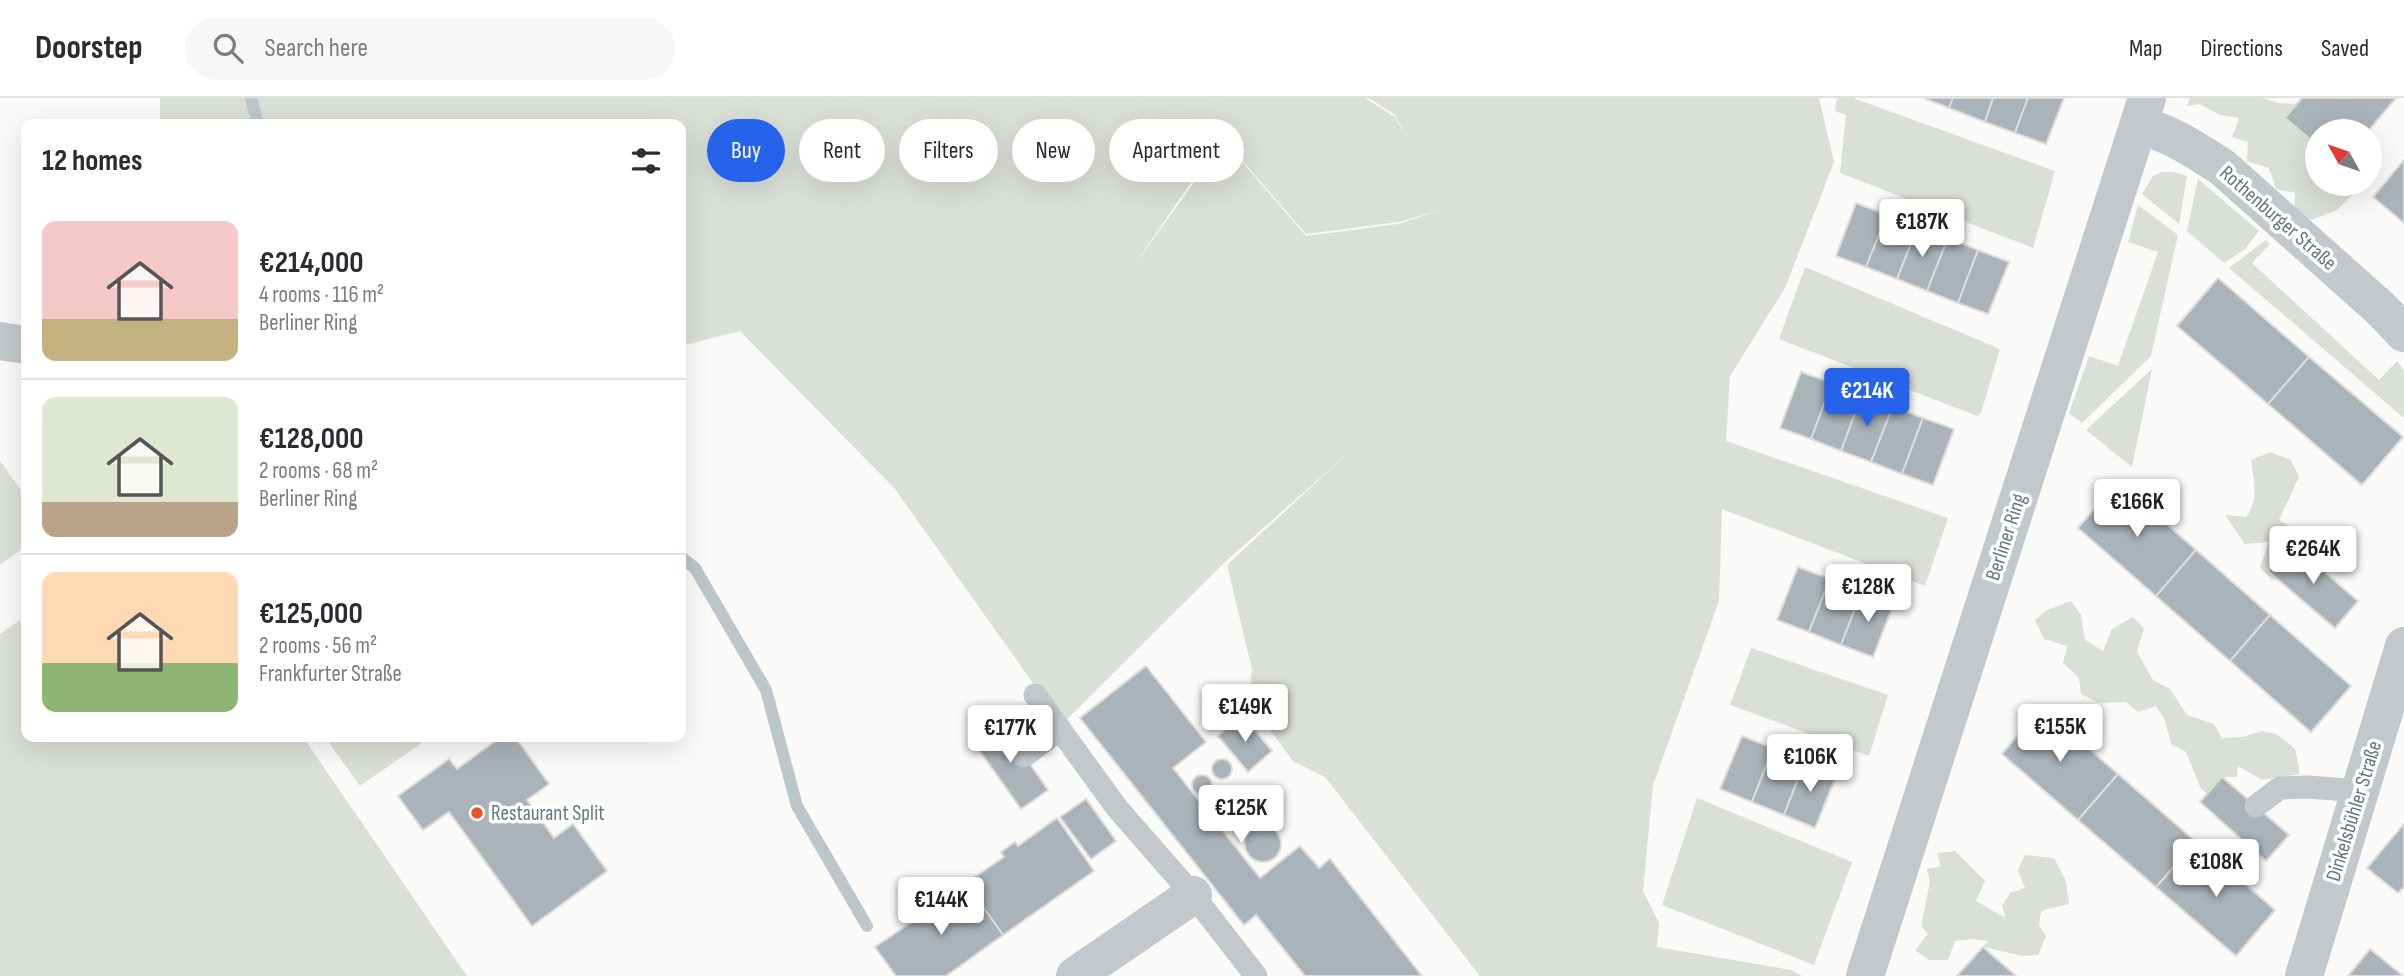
<!DOCTYPE html>
<meta charset="utf-8">
<style>
body{margin:0;font-family:"Sofia Sans Condensed",sans-serif;background:#f7f7f7;color:#2b2b33;height:100vh;display:flex;flex-direction:column;font-size:26px;white-space:nowrap}
*{box-sizing:border-box;margin:0}
p{font-size:23px;color:#7c7c81}
.icon{flex:none;width:38px;height:38px;fill:none;stroke:currentColor;stroke-width:2;stroke-linecap:round;stroke-linejoin:round}
.map{position:relative;flex:1;overflow:hidden}
.sheet{position:absolute;left:21px;top:21px;width:665px;height:623px;display:flex;flex-direction:column;background:#fff;border-radius:14px;box-shadow:0 7px 28px #0002}
.sheet>*{flex:none}
.top-card{position:absolute;left:707px;top:21px;width:665px;height:63px;display:flex;gap:14px}
.needle{width:46px;rotate:310deg}
.fabs{position:absolute;left:2305px;top:21px;display:grid;gap:14px}
.fabs a{display:grid;place-items:center;width:77px;height:77px;border-radius:50%;background:#fff;box-shadow:0 7px 28px #0002;font-size:35px}
.price{position:absolute;translate:-50% -60px;padding:0 16px;border-radius:7px;background:#fff;color:#222;font-size:23px;line-height:46px;filter:drop-shadow(0 2px 4px #0008)}
.price::after{content:'';position:absolute;left:50%;top:42px;width:21px;height:16px;margin-left:-10px;background:inherit;clip-path:polygon(0 0,100% 0,50% 100%)}
.price.active{background:#2563eb;color:#fff}
ul{padding:0;list-style:none}
li{display:flex;align-items:center;gap:21px;height:175px;padding:0 21px}
li+li{border-top:2px solid #e1e1e2}
li span{display:grid;place-items:center;flex:none;width:196px;height:140px;border-radius:14px;color:#555}
li>.icon{margin-inline-start:auto}
span .icon{width:84px;height:84px;fill:#fffc;stroke-width:1}
li b{font-size:30px}
h2{display:flex;justify-content:space-between;align-items:center;height:84px;padding:0 21px;font-size:30px}
.pill{padding:0 24px;border-radius:32px;background:#fff;box-shadow:0 7px 28px #0002;font-size:24px;line-height:63px}
.pill.active{background:#2563eb;color:#fff}
header{display:flex;align-items:center;gap:42px;box-sizing:border-box;height:98px;padding:0 35px;background:#fff;border-bottom:2px solid #e1e1e2}
header strong{font-size:33px}
nav{display:flex;gap:38px;margin-inline-start:auto;font-size:24px}
.search{width:490px;height:63px;background:#f7f7f7;display:flex;align-items:center;gap:18px;box-sizing:border-box;padding:0 24px;border-radius:38px;color:#7c7c81;font-size:26px}
.map>svg:first-child{display:block}
</style>
<header>
<strong>Doorstep</strong>
<div class="search"><svg class="icon" aria-label="search" viewBox="0 0 24 24"><circle cx="10" cy="10" r="6"/><path d="M15 15l6 6"/></svg>Search here</div>
<nav><a>Map</a><a>Directions</a><a>Saved</a></nav>
</header>
<div class="map">
<svg width="2404" height="878" viewBox="0 0 2404 878">
<rect width="100%" height="100%" fill="#fafaf8"/>
<g fill="#dadfd7" fill-rule="evenodd">
<path d="M160,0H1365L1395,19L1409,45L1395,17L1369,0H1819L1834,64L1785,190L1730,278L1726,343L1948,420L1925,488L1722,411L1719,503L1653,687L1643,793L1659,825L1657,849L1791,872L1802,878H1480L1325,679L1293,663L1249,604L1252,571L1227,467L1348,355L1224,465L1062,626L895,391L740,233L681,248V26H160ZM1222,39L1306,136L1399,124L1444,111L1398,126L1306,138L1224,43L1131,172Z"/>
<path d="M1837,0H1853L2055,73L2033,150L1840,75L1846,17L1835,13Z"/>
<path d="M2190,0H2263L2279,5L2297,6L2317,47V86H2349L2355,94L2337,112L2312,122L2294,114L2295,95L2276,91L2269,70L2247,63L2248,44L2232,39L2239,20L2220,17L2199,6L2187,8Z"/>
<path d="M2162,74H2173L2187,78L2179,126L2142,96L2153,78Z"/>
<path d="M2198,81L2259,133L2244,152L2224,165L2187,133Z"/>
<path d="M2138,107L2178,137L2151,258L2082,325L2069,315L2089,258L2118,268L2158,154L2128,144Z"/>
<path d="M2266,142L2270,146L2252,165L2379,282L2397,263L2404,273V320L2229,170Z"/>
<path d="M1805,169L2000,251L1981,315L1977,318L1779,241Z"/>
<path d="M2152,271L2132,369L2086,332Z"/>
<path d="M2270,354L2291,362L2299,379L2279,422L2293,430L2318,432L2317,449L2280,483L2271,481L2260,469L2269,444L2245,446L2225,417L2246,419C2259,404 2254,381 2251,362Z"/>
<path d="M0,363L26,399V448L0,467Z"/>
<path d="M2071,503L2081,517L2085,542L2103,553L2112,531L2133,519L2144,530L2137,554L2153,582L2170,591L2187,617L2214,626L2222,640L2243,639L2262,633L2278,637L2295,651L2300,676L2262,682L2238,668L2237,679H2222L2208,696L2201,691L2186,654L2171,646L2165,622L2156,608L2138,614L2126,604L2099,605L2081,596L2079,580L2063,565L2067,548L2044,541L2035,522L2047,512Z"/>
<path d="M26,518V639H303L467,878H0V536Z"/>
<path d="M1751,550L1888,597L1869,658L1730,607Z"/>
<path d="M325,639H430L360,688Z"/>
<path d="M1697,700L1852,764L1814,867L1662,807Z"/>
<path d="M1955,753L1985,783L1976,803L2006,820L2002,808L2010,795L2025,790L2018,772L2025,757L2054,760L2066,783L2069,806L2041,813L2039,827L2046,838L2038,857L2023,858L1983,849L1988,843L1973,841L1955,843L1948,862H1929L1915,852L1928,836L1921,828L1930,784L1927,771L1941,768L1937,755Z"/>
</g>
<g fill="none" stroke-linecap="round" stroke-linejoin="round">
<g stroke="#bbc7cb" stroke-width="12">
<path d="M251,0L258,26"/>
<path d="M681,459L695,470L766,592L797,708L867,828"/>
</g>
</g>
<g fill="#aab3b9" stroke="#dcdcda" stroke-width="2">
<path d="M1924,0H1953L1949,10Z"/>
<path d="M1953,0H1993L1985,24L1949,10Z"/>
<path d="M1993,0H2028L2015,35L1985,24Z"/>
<path d="M2028,0H2064L2046,46L2015,35Z"/>
<path d="M2302,0H2396L2368,33H2317V47L2285,20Z"/>
<path d="M2404,62V125L2373,99Z"/>
<path d="M1856,105L1887,117L1866,169L1836,158Z"/>
<path d="M1887,117L1918,128L1897,181L1866,169Z"/>
<path d="M1918,128L1948,140L1927,193L1897,181Z"/>
<path d="M1948,140L1978,152L1958,205L1927,193Z"/>
<path d="M1978,152L2009,164L1988,216L1958,205Z"/>
<path d="M2218,180L2309,259L2268,306L2177,228Z"/>
<path d="M2309,259L2403,339L2362,387L2268,306Z"/>
<path d="M1801,274L1832,285L1811,341L1780,330Z"/>
<path d="M1832,285L1862,297L1841,353L1811,341Z"/>
<path d="M1862,297L1893,308L1871,364L1841,353Z"/>
<path d="M1893,308L1923,320L1902,376L1871,364Z"/>
<path d="M1923,320L1954,331L1933,387L1902,376Z"/>
<path d="M2118,384L2196,452L2156,498L2078,430Z"/>
<path d="M2292,446L2358,503L2335,530L2268,473Z"/>
<path d="M2196,452L2270,517L2230,563L2156,498Z"/>
<path d="M1798,469L1830,481L1809,534L1777,522Z"/>
<path d="M1830,481L1862,493L1841,547L1809,534Z"/>
<path d="M1862,493L1894,505L1873,559L1841,547Z"/>
<path d="M2270,517L2351,588L2311,634L2230,563Z"/>
<path d="M1146,568L1206,644L1173,670L1260,780L1300,748L1319,770L1330,761L1422,878H1305L1256,817L1244,827L1080,620Z"/>
<path d="M2041,610L2118,676L2078,722L2002,656Z"/>
<path d="M1242,617L1272,653L1248,674L1218,638Z"/>
<path d="M1000,623L1048,692L1021,711L972,642Z"/>
<path d="M1742,638L1773,650L1752,704L1720,691Z"/>
<path d="M501,639H515L549,686L527,702L554,740L573,726L607,773L532,828L449,714L423,732L398,698L449,661L457,671Z"/>
<path d="M1773,650L1805,663L1784,717L1752,704Z"/>
<circle cx="1222" cy="671" r="10"/>
<path d="M1805,663L1837,676L1815,730L1784,717Z"/>
<path d="M2118,676L2196,744L2156,789L2078,722Z"/>
<circle cx="1202" cy="687" r="10"/>
<path d="M2222,679L2289,737L2266,763L2200,704Z"/>
<circle cx="1235" cy="711" r="18"/>
<path d="M1086,701L1116,743L1091,761L1060,719Z"/>
<path d="M1057,720L1094,773L1003,837L966,785L1004,759L1001,754L1015,744L1018,748Z"/>
<path d="M2404,726V789L2398,795L2367,770Z"/>
<circle cx="1263" cy="746" r="18"/>
<path d="M2196,744L2275,812L2236,858L2156,789Z"/>
<path d="M966,785L1003,837L946,878H896L875,849L912,824L910,820L923,811L925,814Z"/>
<path d="M1983,849L2016,878H1957Z"/>
<path d="M2370,851L2402,877L2400,878H2348Z"/>
</g>
<g fill="none" stroke-linecap="round" stroke-linejoin="round">
<g stroke="#c3c8cc" stroke-width="23">
<path d="M1035,597L1117,710L1193,797L1256,878"/>
<path d="M1024,658L1060,631"/>
<path d="M2256,708L2280,690L2308,689L2360,693"/>
</g>
<g stroke="#c3c8cc" stroke-width="38">
<path d="M2139,27C2170,35 2195,52 2222,69L2381,211L2404,235"/>
<path d="M0,243L26,247"/>
<path d="M1075,878L1193,797"/>
<path d="M1865,878L2147,0"/>
<path d="M2304,878L2404,548"/>
</g>
</g>
<circle fill="#e4572e" stroke="#fff" stroke-width="2.5" cx="477" cy="715" r="7"/>
<g text-anchor="middle" dominant-baseline="central" stroke-width="7" stroke-linejoin="round" paint-order="stroke">
<g font-size="21" fill="#657683" stroke="#fff">
<text transform="translate(2278 120) rotate(41)">Rothenburger Straße</text>
<text transform="translate(2006 439) rotate(-72)">Berliner Ring</text>
<text transform="translate(2354 713) rotate(-73)">Dinkelsbühler Straße</text>
</g>
<g font-size="21" fill="#657683" stroke="#fff" text-anchor="start">
<text x="491" y="715">Restaurant Split</text>
</g>
</g>
</svg>
<div class="fabs">
<a><svg class="needle" viewBox="-14 -14 28 28"><path d="M0-13l5 13h-10z" fill="#e53935"/><path d="M0 13l5-13h-10z" fill="#7c7c81"/></svg></a>
</div>
<b class="price" style="left:1922px;top:161px">€187K</b>
<b class="price active" style="left:1867px;top:330px">€214K</b>
<b class="price" style="left:2137px;top:441px">€166K</b>
<b class="price" style="left:2313px;top:488px">€264K</b>
<b class="price" style="left:1868px;top:526px">€128K</b>
<b class="price" style="left:1245px;top:646px">€149K</b>
<b class="price" style="left:2060px;top:666px">€155K</b>
<b class="price" style="left:1010px;top:667px">€177K</b>
<b class="price" style="left:1810px;top:696px">€106K</b>
<b class="price" style="left:1241px;top:747px">€125K</b>
<b class="price" style="left:2216px;top:801px">€108K</b>
<b class="price" style="left:941px;top:839px">€144K</b>
<div class="top-card">
<a class="pill active">Buy</a>
<a class="pill">Rent</a>
<a class="pill">Filters</a>
<a class="pill">New</a>
<a class="pill">Apartment</a>
</div>
<section class="sheet">
<h2>12 homes<svg class="icon" aria-label="filters" viewBox="0 0 24 24"><path d="M4 7h16M4 17h16"/><circle cx="9" cy="7" r="2"/><circle cx="15" cy="17" r="2"/></svg></h2>
<ul>
<li><span style="background:linear-gradient(#f6c9c9 70%,#c2b280 0)"><svg class="icon" aria-label="home" viewBox="0 0 24 24"><path d="M3 11l9-7 9 7M6 9v11h12V9"/></svg></span><div><b>€214,000</b><p>4 rooms · 116 m²</p><p>Berliner Ring</p></div></li>
<li><span style="background:linear-gradient(#dfe7d0 75%,#b9a48a 0)"><svg class="icon" aria-label="home" viewBox="0 0 24 24"><path d="M3 11l9-7 9 7M6 9v11h12V9"/></svg></span><div><b>€128,000</b><p>2 rooms · 68 m²</p><p>Berliner Ring</p></div></li>
<li><span style="background:linear-gradient(#ffd9b3 65%,#8fb573 0)"><svg class="icon" aria-label="home" viewBox="0 0 24 24"><path d="M3 11l9-7 9 7M6 9v11h12V9"/></svg></span><div><b>€125,000</b><p>2 rooms · 56 m²</p><p>Frankfurter Straße</p></div></li>
</ul>
</section>
</div>
